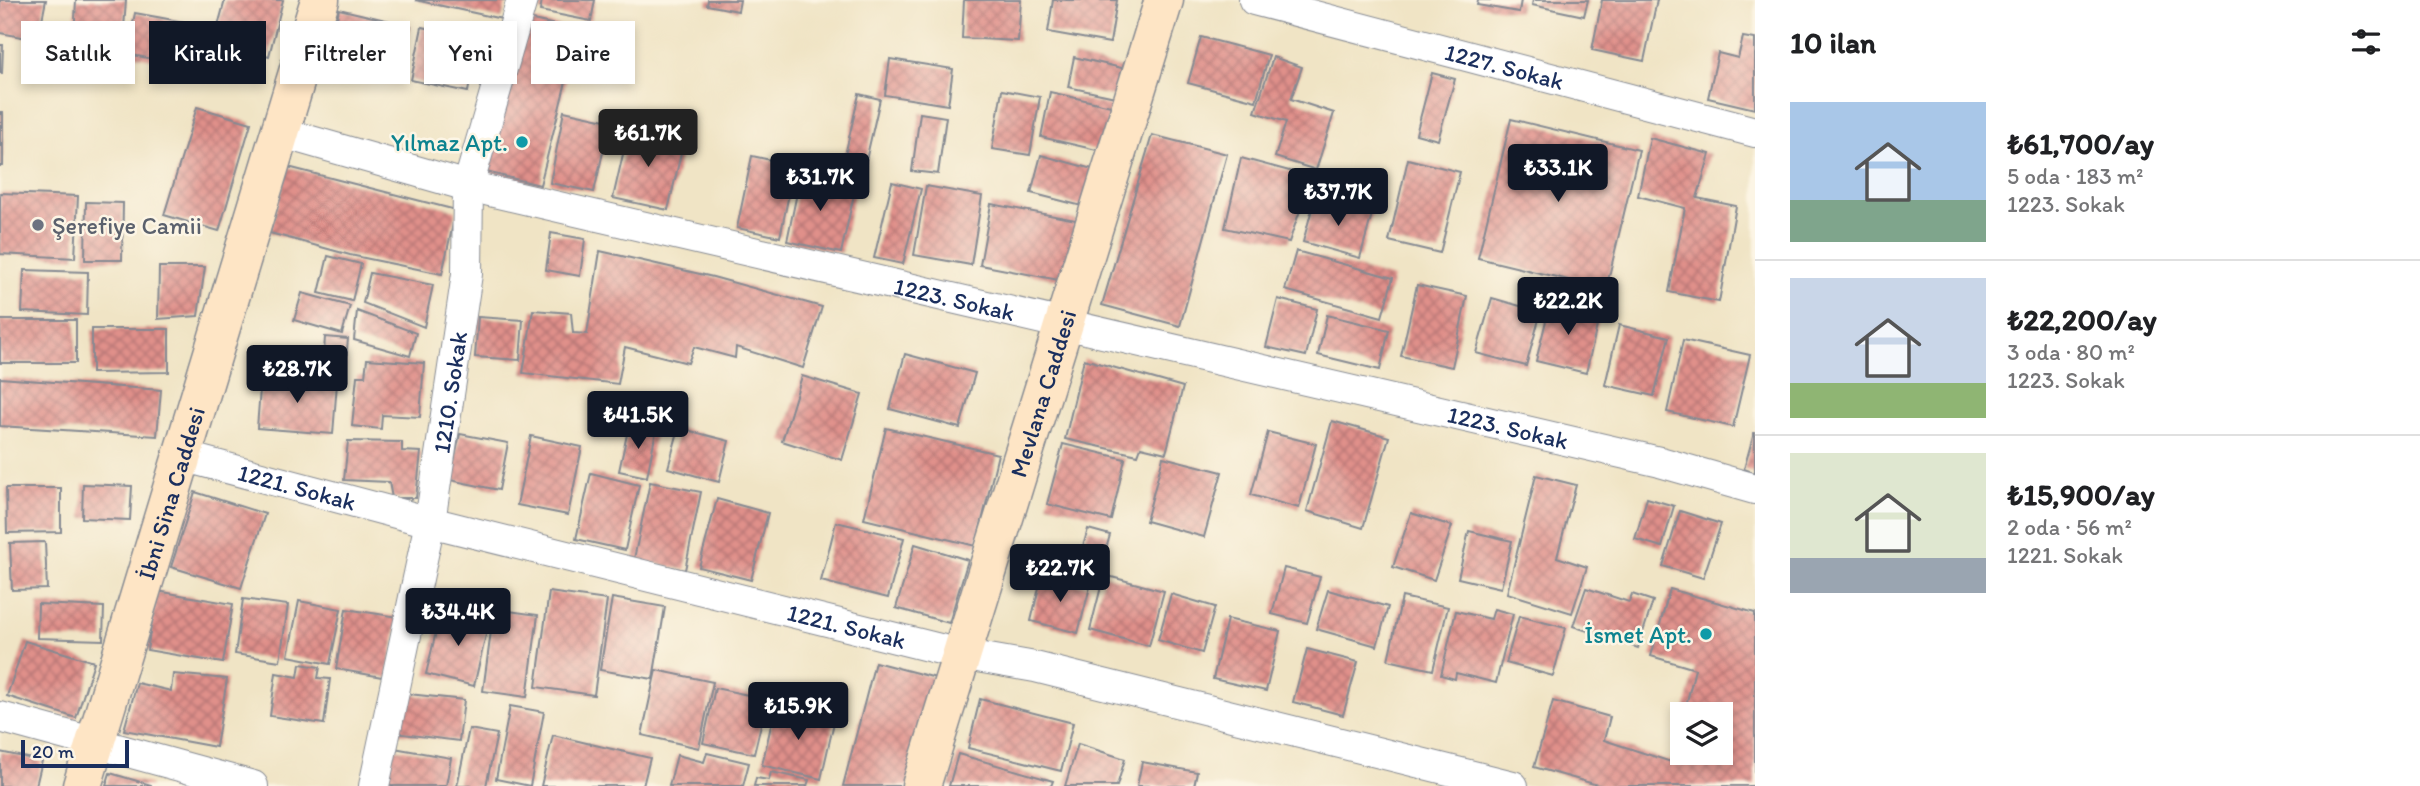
<!DOCTYPE html>
<html lang="tr">
<meta charset="utf-8">
<style>
body{margin:0;font-family:Itim,sans-serif;background:#f6f6f6;color:#202124;height:100vh;display:flex;flex-direction:column;font-size:26px;white-space:nowrap}
*{box-sizing:border-box;margin:0}
p{font-size:23px;color:#757577}
.icon{flex:none;width:38px;height:38px;fill:none;stroke:currentColor;stroke-width:2;stroke-linecap:round;stroke-linejoin:round}
.map{position:relative;flex:1;overflow:hidden}
.side{display:flex;flex-direction:column;background:#fff;width:665px}
.side>*{flex:none}
.top-card{position:absolute;left:21px;top:21px;width:665px;height:63px;display:flex;gap:14px}
.tools{position:absolute;left:1670px;top:702px;display:grid;gap:14px}
.tools a{display:grid;place-items:center;width:63px;height:63px;border-radius:0px;background:#fff;box-shadow:0 4px 10px #0003;font-size:35px}
.scale{position:absolute;left:21px;bottom:18px;width:108px;box-sizing:border-box;padding-left:7px;border:4px solid #1b2f5e;border-top:0;font-size:19px;line-height:24px;white-space:nowrap;color:#1b2f5e;-webkit-text-stroke:5px #fcf5e5;paint-order:stroke}
.price{position:absolute;translate:-50% -60px;padding:0 16px;border-radius:7px;background:#111827;color:#fff;font-size:23px;line-height:46px;filter:drop-shadow(0 2px 4px #0008)}
.price::after{content:'';position:absolute;left:50%;top:42px;width:21px;height:16px;margin-left:-10px;background:inherit;clip-path:polygon(0 0,100% 0,50% 100%)}
.price.active{background:#222;color:#fff}
ul{padding:0;list-style:none}
li{display:flex;align-items:center;gap:21px;height:175px;padding:0 35px}
li+li{border-top:2px solid #e0e0e0}
li span{display:grid;place-items:center;flex:none;width:196px;height:140px;border-radius:0px;color:#555}
li>.icon{margin-inline-start:auto}
span .icon{width:84px;height:84px;fill:#fffc;stroke-width:1}
li b{font-size:30px}
h2{display:flex;justify-content:space-between;align-items:center;height:84px;padding:0 35px;font-size:30px}
.pill{padding:0 24px;border-radius:0px;background:#fff;box-shadow:0 4px 10px #0003;font-size:24px;line-height:63px}
.pill.active{background:#111827;color:#fff}
main{display:flex;flex:1;min-height:0}
.map>svg:first-child{display:block}
</style>
<main>
<div class="map">
<svg width="1755" height="786" viewBox="0 0 1755 786">
<defs>
<pattern id="building-cross-hatch" width="8" height="8" patternUnits="userSpaceOnUse" patternTransform="scale(1.75)"><rect width="8" height="8" fill="#e0908a"/><path d="M0 0l8 8M0 8l8-8" fill="none" stroke="#b57674"/></pattern>
</defs>
<rect width="100%" height="100%" fill="#fcf5e5"/>
<filter id="ink" filterUnits="userSpaceOnUse"><feTurbulence type="fractalNoise" baseFrequency=".0143" numOctaves="2"/><feDisplacementMap in="SourceGraphic" scale="14" xChannelSelector="R" yChannelSelector="G"/><feConvolveMatrix kernelMatrix="1 2 1 2 8 2 1 2 1" color-interpolation-filters="sRGB"/></filter>
<filter id="wash" filterUnits="userSpaceOnUse"><feTurbulence type="fractalNoise" baseFrequency=".00686" numOctaves="4" result="noise"/><feDisplacementMap in="SourceGraphic" scale="28" xChannelSelector="R" yChannelSelector="G"/><feGaussianBlur stdDeviation="1.57" result="paint"/><feColorMatrix in="noise" values="0 0 0 0 0 0 0 0 0 0 0 0 0 0 0 0 0 1.4 0 .05"/><feComposite in="paint" operator="in"/></filter>
<g filter="url(#wash)">
<rect width="100%" height="100%" fill="#f0e4c5"/>
<g id="blocks">
<g fill="url(#building-cross-hatch)">
<path d="M0,0H46L38,40L0,33Z"/>
<path d="M76,0H126L123,43L74,39Z"/>
<path d="M225,0H283L269,56L214,41Z"/>
<path d="M415,0H507L502,19Z"/>
<path d="M542,0H595L591,21L540,11Z"/>
<path d="M708,0H740L738,11L707,5Z"/>
<path d="M964,0H1021L1018,41L962,38Z"/>
<path d="M1053,0H1117L1110,43L1048,32Z"/>
<path d="M1478,0H1521L1519,12L1477,5Z"/>
<path d="M1533,0H1588L1584,16L1532,5Z"/>
<path d="M1602,0H1657L1644,61L1592,50Z"/>
<path d="M339,9L411,26L400,75L328,58Z"/>
<path d="M135,13L201,25L193,67L127,54Z"/>
<path d="M528,19L579,30L540,185L486,172Z"/>
<path d="M422,27L478,39L468,92L411,80Z"/>
<path d="M1201,37L1269,55L1256,101L1188,83Z"/>
<path d="M1743,37L1755,39V109L1708,98L1718,53L1738,58Z"/>
<path d="M0,45H3L2,73H0Z"/>
<path d="M1074,57L1126,69L1120,98L1068,87Z"/>
<path d="M1273,57L1302,67L1291,99L1334,113L1316,170L1275,157L1286,122L1255,112Z"/>
<path d="M890,59L953,69L948,105L885,95Z"/>
<path d="M1432,73L1455,79L1438,140L1416,134Z"/>
<path d="M1002,90L1040,97L1030,155L992,149Z"/>
<path d="M1050,92L1111,106L1101,151L1041,137Z"/>
<path d="M859,94L880,99L864,169L843,164Z"/>
<path d="M197,107L251,123L219,231L164,215Z"/>
<path d="M564,111L610,121L594,192L550,183Z"/>
<rect x="0" y="112" width="3" height="54"/>
<path d="M920,113L946,117L938,174L912,171Z"/>
<path d="M1511,119L1639,150L1606,289L1478,258Z"/>
<path d="M629,128L684,140L668,210L613,198Z"/>
<path d="M1152,135L1227,154L1180,326L1102,305Z"/>
<path d="M1650,138L1710,154L1697,198L1736,206L1719,302L1669,292L1685,208L1638,196Z"/>
<path d="M1041,155L1096,170L1086,207L1031,193Z"/>
<path d="M752,156L795,165L780,237L737,228Z"/>
<path d="M1241,158L1297,173L1305,196L1289,242L1225,228Z"/>
<path d="M1408,159L1460,172L1440,253L1389,241Z"/>
<path d="M288,167L456,210L442,274L350,255L270,233Z"/>
<path d="M802,169L831,175L829,184L855,190L841,253L787,241Z"/>
<path d="M892,182L921,189L903,264L874,258Z"/>
<path d="M926,186L982,196L971,265L914,255Z"/>
<path d="M0,193L78,196L75,258L0,254Z"/>
<path d="M1315,198L1372,214L1360,258L1303,242Z"/>
<path d="M86,202L123,203L122,260H85Z"/>
<path d="M991,204L1076,220L1064,281L980,265Z"/>
<path d="M551,233L585,239L580,276L546,270Z"/>
<path d="M600,251L713,277L822,307L803,368L736,347L735,358L694,347L688,363L625,347L618,384L523,373L533,310L571,313L573,333L587,334Z"/>
<path d="M1296,251L1393,278L1382,317L1285,290Z"/>
<path d="M328,256L361,264L352,301L319,293Z"/>
<path d="M159,267H205L198,316L158,319Z"/>
<path d="M24,270L88,272L87,315L22,312Z"/>
<path d="M370,273L433,285L424,327L363,303Z"/>
<path d="M1417,285L1467,296L1452,367L1401,356Z"/>
<path d="M302,293L350,306L342,334L294,320Z"/>
<path d="M1492,298L1541,312L1526,366L1476,353Z"/>
<path d="M1278,299L1317,309L1306,356L1266,347Z"/>
<path d="M1551,301L1600,313L1586,373L1536,361Z"/>
<path d="M357,311L416,333L410,356L354,340Z"/>
<path d="M1327,315L1389,330L1380,370L1318,355Z"/>
<path d="M478,317L523,320L520,360L475,357Z"/>
<rect x="0" y="320" width="76" height="43"/>
<path d="M1619,325L1669,337L1654,396L1605,385Z"/>
<path d="M92,329H169V372L92,373Z"/>
<path d="M325,337L348,339L345,369L323,367Z"/>
<path d="M1683,340L1750,355L1733,427L1667,412Z"/>
<path d="M905,354L975,373L960,428L890,409Z"/>
<path d="M367,359L424,363L420,417L382,415L381,429L352,426L357,376H365Z"/>
<path d="M1084,359L1183,387L1166,453L1141,447L1138,455L1065,439Z"/>
<path d="M261,376L337,383L333,434L257,428Z"/>
<path d="M802,376L862,394L842,460L782,441Z"/>
<path d="M0,378L161,390L157,436L0,426Z"/>
<path d="M1332,421L1389,437L1363,528L1307,511Z"/>
<path d="M629,425L656,431L647,477L619,471Z"/>
<path d="M679,428L729,441L719,482L668,468Z"/>
<path d="M886,428L998,454L976,546L864,519Z"/>
<path d="M1268,432L1316,444L1299,508L1251,495Z"/>
<path d="M1754,433H1755V473L1744,469Z"/>
<path d="M460,434L508,443L499,490L450,480Z"/>
<path d="M531,436L582,447L568,515L517,505Z"/>
<path d="M348,441L402,442V451L421,452L416,498H392L389,482L344,480Z"/>
<path d="M1063,444L1125,459L1111,520L1047,504Z"/>
<path d="M1163,457L1222,472L1204,537L1146,521Z"/>
<path d="M591,473L639,485L625,550L576,539Z"/>
<path d="M1536,475L1576,485L1557,557L1587,567L1572,613L1507,593Z"/>
<path d="M650,482L701,492L685,570L634,559Z"/>
<path d="M83,484L132,486L130,520L82,518Z"/>
<path d="M6,488H61V532L7,533Z"/>
<path d="M195,492L265,514L241,588L171,567Z"/>
<path d="M1647,498L1674,506L1662,547L1635,539Z"/>
<path d="M717,499L768,513L751,580L699,567Z"/>
<path d="M1680,511L1721,524L1703,578L1663,566Z"/>
<path d="M1411,513L1452,526L1434,580L1393,567Z"/>
<path d="M836,522L904,538L888,598L821,581Z"/>
<path d="M1088,529L1110,535L1097,581L1075,574Z"/>
<path d="M1469,531L1512,541L1501,588L1458,578Z"/>
<path d="M45,542L47,589L12,590L10,543Z"/>
<path d="M915,544L968,560L949,623L896,608Z"/>
<path d="M1284,568L1320,577L1307,623L1272,614Z"/>
<path d="M1042,575L1090,587L1078,633L1031,621Z"/>
<path d="M1104,575L1164,591L1149,646L1090,630Z"/>
<path d="M1586,588L1629,602L1632,594L1653,601L1638,648L1573,626Z"/>
<path d="M1670,589L1755,613V786H1601L1534,767L1553,701L1610,717L1604,740L1671,762L1672,757L1688,761L1690,752H1720V714H1684L1695,669L1651,656Z"/>
<path d="M1328,590L1388,607L1377,646L1316,629Z"/>
<path d="M157,591L233,604L223,663L147,650Z"/>
<path d="M549,592L607,600L594,695L536,687Z"/>
<path d="M1171,594L1215,607L1202,653L1158,640Z"/>
<path d="M1402,597L1448,607L1433,670L1388,660Z"/>
<path d="M612,598L665,607L653,679L600,670Z"/>
<path d="M243,599L288,605L280,661L235,654Z"/>
<path d="M299,601L341,609L330,664L288,656Z"/>
<path d="M38,604L104,607L103,640L37,638Z"/>
<path d="M346,609L398,617L388,678L336,669Z"/>
<path d="M494,609L538,615L527,697L483,691Z"/>
<path d="M1494,609L1513,614L1496,683L1456,673L1455,679L1441,675L1456,611L1491,619Z"/>
<path d="M441,611L489,622L474,686L426,674Z"/>
<path d="M1519,616L1566,628L1553,676L1506,663Z"/>
<path d="M1227,619L1280,631L1266,691L1213,679Z"/>
<path d="M25,641L94,662L76,718L7,696Z"/>
<path d="M1307,649L1358,662L1343,715L1293,702Z"/>
<path d="M875,662L936,678L908,786H843Z"/>
<path d="M300,664L320,667L318,678L330,679L324,724L270,716L276,673L298,677Z"/>
<path d="M656,670L713,682L699,748L642,735Z"/>
<path d="M173,674L227,679L216,747L124,730L137,683L171,691Z"/>
<path d="M715,688L767,699L754,754L703,743Z"/>
<path d="M399,693L464,700L459,741L394,733Z"/>
<path d="M980,699L1073,723L1061,771L968,748Z"/>
<path d="M776,704L835,718L821,779L762,765Z"/>
<path d="M510,706L544,712L530,786L496,779Z"/>
<path d="M1681,727H1682V752L1675,750Z"/>
<path d="M469,729L497,734L486,786H457Z"/>
<path d="M553,735L650,758L643,786H541Z"/>
<path d="M1078,744L1125,759L1117,786H1065Z"/>
<path d="M394,748L451,758L446,786H386Z"/>
<path d="M0,752L42,761L36,786H0Z"/>
<path d="M707,753L749,763L743,786H669L677,755L704,762Z"/>
<path d="M958,754L1053,781L1051,786H949Z"/>
<path d="M1142,762L1197,772L1194,786H1137Z"/>
<path d="M771,772L809,780L807,786H754L756,778L769,780Z"/>
<path d="M110,773L151,785V786H106Z"/>
</g>
</g>
</g>
<g filter="url(#ink)">
<use href="#blocks" fill-opacity="0" stroke="#868a92" stroke-width="2"/>
<g fill="none" stroke-linecap="round" stroke-linejoin="round">
<g stroke="#868a92" stroke-width="32">
<g id="street">
<path id="s1" d="M1254,0L1755,132"/>
<path id="s2" d="M279,132L468,186L1660,462L1755,489"/>
<path id="s3" d="M182,456L430,522L960,654L1035,667L1513,786"/>
<path d="M0,717L253,786"/>
<path id="s4" d="M374,786L430,522L467,274L468,186L522,0"/>
</g>
</g>
<g stroke="#868a92" stroke-width="41">
<g id="secondary">
<path id="s5" d="M82,786L320,0"/>
<path id="s6" d="M921,786L1164,0"/>
</g>
</g>
<use href="#street" stroke="#fff" stroke-width="30"/>
<use href="#secondary" stroke="#fee5c5" stroke-width="38"/>
</g>
</g>
<g fill="#0f9aa8" stroke="#fcf5e5" stroke-width="2.5">
<circle cx="522" cy="142" r="7"/>
<circle cx="1706" cy="634" r="7"/>
</g>
<circle fill="#6b7280" stroke="#fcf5e5" stroke-width="2.5" cx="38" cy="225" r="7"/>
<g text-anchor="middle" dominant-baseline="central" stroke-width="5" stroke-linejoin="round" paint-order="stroke">
<g font-size="24" fill="#1b2f5e" stroke="#fcf5e5">
<text stroke="none"><textPath href="#s1" startOffset="259">1227. Sokak</textPath></text>
<text stroke="none"><textPath href="#s2" startOffset="696">1223. Sokak</textPath></text>
<text stroke="none"><textPath href="#s4" startOffset="401">1210. Sokak</textPath></text>
<text stroke="none"><textPath href="#s6" startOffset="411">Mevlana Caddesi</textPath></text>
<text stroke="none"><textPath href="#s2" startOffset="1264">1223. Sokak</textPath></text>
<text stroke="none"><textPath href="#s3" startOffset="119">1221. Sokak</textPath></text>
<text stroke="none"><textPath href="#s5" startOffset="306">İbni Sina Caddesi</textPath></text>
<text stroke="none"><textPath href="#s3" startOffset="686">1221. Sokak</textPath></text>
</g>
<g font-size="24" fill="#0d838f" stroke="#fcf5e5" text-anchor="end">
<text x="508" y="142">Yılmaz Apt.</text>
<text x="1692" y="634">İsmet Apt.</text>
</g>
<g font-size="24" fill="#5b616d" stroke="#fcf5e5" text-anchor="start">
<text x="52" y="225">Şerefiye Camii</text>
</g>
</g>
</svg>
<div class="tools">
<a><svg class="icon" aria-label="layers" viewBox="0 0 24 24"><path d="M12 4l9 5-9 5-9-5zM3 14l9 5 9-5"/></svg></a>
</div>
<div class="scale">20 m</div>
<b class="price active" style="left:648px;top:169px">₺61.7K</b>
<b class="price" style="left:1558px;top:204px">₺33.1K</b>
<b class="price" style="left:820px;top:213px">₺31.7K</b>
<b class="price" style="left:1338px;top:228px">₺37.7K</b>
<b class="price" style="left:1568px;top:337px">₺22.2K</b>
<b class="price" style="left:297px;top:405px">₺28.7K</b>
<b class="price" style="left:638px;top:451px">₺41.5K</b>
<b class="price" style="left:1060px;top:604px">₺22.7K</b>
<b class="price" style="left:458px;top:648px">₺34.4K</b>
<b class="price" style="left:798px;top:742px">₺15.9K</b>
<div class="top-card">
<a class="pill">Satılık</a>
<a class="pill active">Kiralık</a>
<a class="pill">Filtreler</a>
<a class="pill">Yeni</a>
<a class="pill">Daire</a>
</div>
</div>
<section class="side">
<h2>10 ilan<svg class="icon" aria-label="filters" viewBox="0 0 24 24"><path d="M4 7h16M4 17h16"/><circle cx="9" cy="7" r="2"/><circle cx="15" cy="17" r="2"/></svg></h2>
<ul>
<li><span style="background:linear-gradient(#a9c7e8 70%,#7fa58c 0)"><svg class="icon" aria-label="home" viewBox="0 0 24 24"><path d="M3 11l9-7 9 7M6 9v11h12V9"/></svg></span><div><b>₺61,700/ay</b><p>5 oda · 183 m²</p><p>1223. Sokak</p></div></li>
<li><span style="background:linear-gradient(#c9d6e8 75%,#8fb573 0)"><svg class="icon" aria-label="home" viewBox="0 0 24 24"><path d="M3 11l9-7 9 7M6 9v11h12V9"/></svg></span><div><b>₺22,200/ay</b><p>3 oda · 80 m²</p><p>1223. Sokak</p></div></li>
<li><span style="background:linear-gradient(#dfe7d0 75%,#9aa5b1 0)"><svg class="icon" aria-label="home" viewBox="0 0 24 24"><path d="M3 11l9-7 9 7M6 9v11h12V9"/></svg></span><div><b>₺15,900/ay</b><p>2 oda · 56 m²</p><p>1221. Sokak</p></div></li>
</ul>
</section>
</main>
